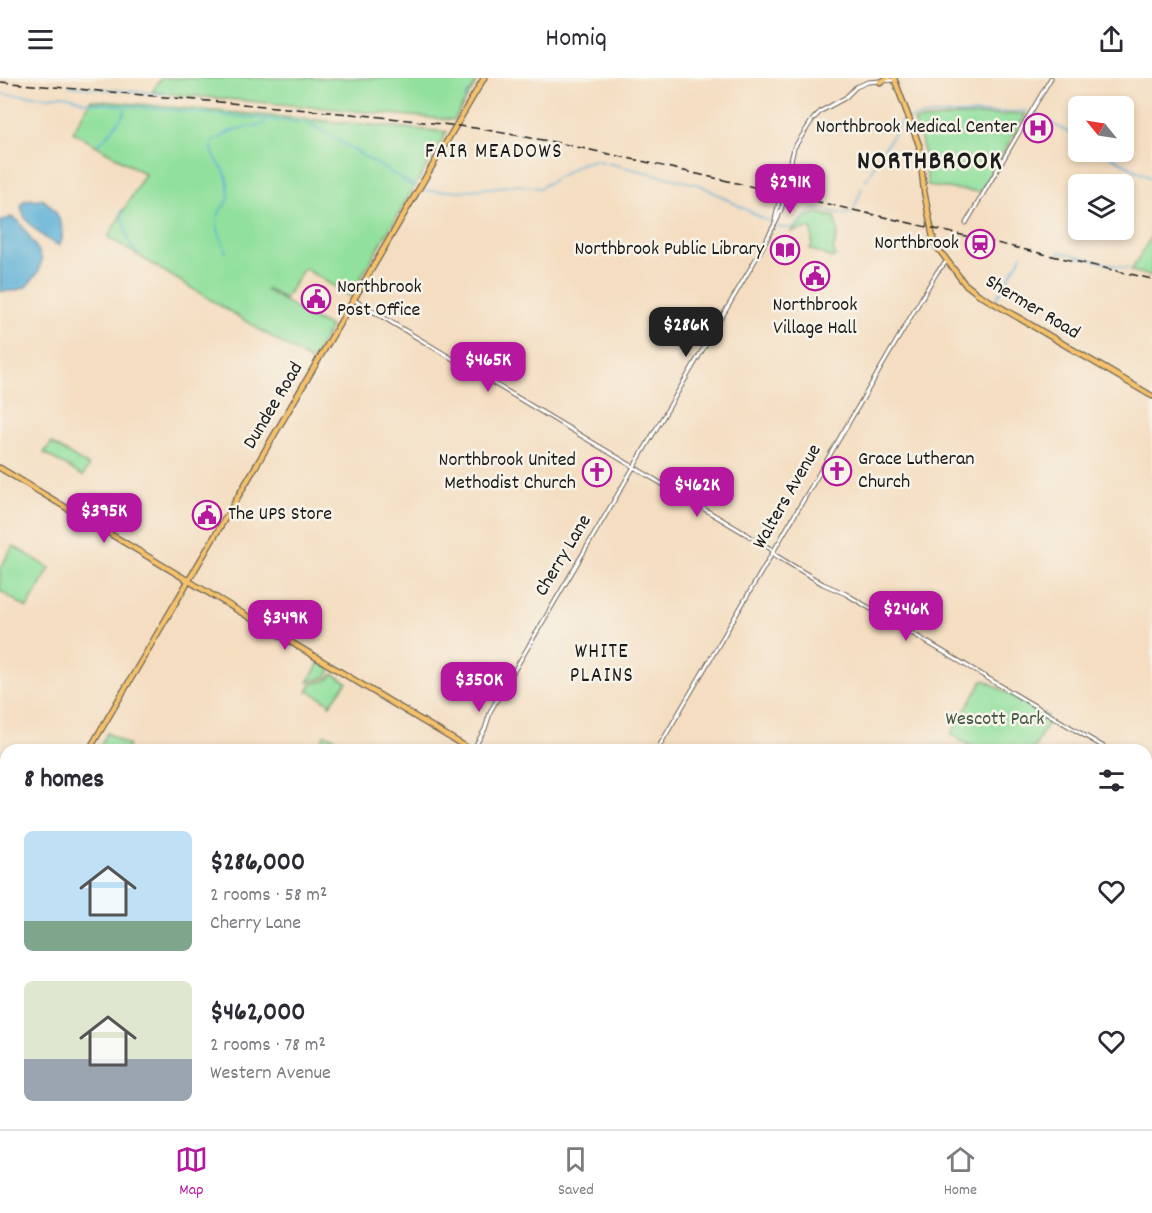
<!DOCTYPE html>
<meta charset="utf-8">
<style>
body{margin:0;font-family:Dekko,sans-serif;background:#f7f7f7;color:#2b2b33;height:100vh;display:flex;flex-direction:column;font-size:22px;white-space:nowrap}
*{box-sizing:border-box;margin:0}
p{font-size:20px;color:#7c7c81}
.icon{flex:none;width:33px;height:33px;fill:none;stroke:currentColor;stroke-width:2;stroke-linecap:round;stroke-linejoin:round}
.map{position:relative;flex:1;overflow:hidden}
.panel{position:absolute;left:0px;top:666px;width:1152px;height:386px;display:flex;flex-direction:column;background:#fff;border-radius:18px 18px 0 0;box-shadow:0 3px 9px #0003}
.panel>*{flex:none}
.needle{width:39px;rotate:300deg}
.controls{position:absolute;left:1068px;top:18px;display:grid;gap:12px}
.controls a{display:grid;place-items:center;width:66px;height:66px;border-radius:9px;background:#fff;box-shadow:0 3px 9px #0003;font-size:30px}
.price{position:absolute;translate:-50% -51px;padding:0 14px;border-radius:12px;background:#b5179e;color:#fff;font-size:20px;line-height:39px;filter:drop-shadow(0 2px 3px #0008)}
.price::after{content:'';position:absolute;left:50%;top:36px;width:18px;height:14px;margin-left:-9px;background:inherit;clip-path:polygon(0 0,100% 0,50% 100%)}
.price.active{background:#222;color:#fff}
ul{padding:0;list-style:none}
li{display:flex;align-items:center;gap:18px;height:150px;padding:0 24px}
li span{display:grid;place-items:center;flex:none;width:168px;height:120px;border-radius:9px;color:#555}
li>.icon{margin-inline-start:auto}
span .icon{width:72px;height:72px;fill:#fffc;stroke-width:1}
li b{font-size:26px}
h2{display:flex;justify-content:space-between;align-items:center;height:72px;padding:0 24px;font-size:26px}
header{display:flex;justify-content:space-between;align-items:center;height:78px;padding:0 24px;background:#fff;font-size:27px;font-weight:600}
.tabs{display:flex;justify-content:space-around;align-items:center;height:84px;border-top:2px solid #e1e1e2;background:#fff;font-size:16px;color:#7c7c81}
.tabs a{display:grid;justify-items:center;gap:3px}
.tabs .active{color:#b5179e}
.map>svg:first-child{display:block}
</style>
<header><svg class="icon" aria-label="menu" viewBox="0 0 24 24"><path d="M4 6h16M4 12h16M4 18h16"/></svg>Homiq<svg class="icon" aria-label="share" viewBox="0 0 24 24"><path d="M12 15V3M7 8l5-5 5 5M5 13v7h14v-7"/></svg></header>
<div class="map">
<svg width="1152" height="1051" viewBox="0 0 1152 1051">
<rect width="100%" height="100%" fill="#f7f3e8"/>
<filter id="ink" filterUnits="userSpaceOnUse"><feTurbulence type="fractalNoise" baseFrequency=".0167" numOctaves="2"/><feDisplacementMap in="SourceGraphic" scale="12" xChannelSelector="R" yChannelSelector="G"/><feConvolveMatrix kernelMatrix="1 2 1 2 8 2 1 2 1" color-interpolation-filters="sRGB"/></filter>
<filter id="wash" filterUnits="userSpaceOnUse"><feTurbulence type="fractalNoise" baseFrequency=".008" numOctaves="4" result="noise"/><feDisplacementMap in="SourceGraphic" scale="24" xChannelSelector="R" yChannelSelector="G"/><feGaussianBlur stdDeviation="1.35" result="paint"/><feColorMatrix in="noise" values="0 0 0 0 0 0 0 0 0 0 0 0 0 0 0 0 0 1.4 0 .05"/><feComposite in="paint" operator="in"/></filter>
<g filter="url(#wash)">
<rect width="100%" height="100%" fill="#f4ddc0"/>
<g fill="#92e09d" stroke="#577e5c" stroke-width="1.5">
<path d="M161,0H479L454,42L152,14Z"/>
<path d="M91,22L447,54L350,218L304,190L285,221L268,211L266,212L314,241L331,249L311,283L108,159L145,96L73,54Z"/>
<path d="M1026,36L980,114L928,108L922,65L914,43L959,38Z"/>
<path d="M817,135L835,139L838,155L833,171L835,177L832,180L810,171L812,166V152L808,150L790,154L809,138Z"/>
<path d="M1152,157V198L1131,193Z"/>
<path d="M51,365L89,388L83,398L44,375Z"/>
<path d="M13,468L50,490L27,530L0,513V490Z"/>
<path d="M320,584L329,589L330,594L326,599L308,604L318,587L317,586Z"/>
<path d="M333,596L347,604L337,617L330,627H329L330,625L309,613L307,614L311,606L327,602Z"/>
<path d="M985,602L1047,638V646L1033,672H976L951,656L982,604Z"/>
<path d="M107,655L129,668L126,672H98Z"/>
<path d="M325,656L335,660L330,672H324L319,668Z"/>
<path d="M6,830V1046H150L147,1051H0V841Z"/>
<path d="M743,1046H816L812,1051H739Z"/>
</g>
<g fill="#59aed5" stroke="#3a6578" stroke-width="1.5">
<path d="M32,121L35,123L42,121C56,130 68,150 60,167C49,166 27,146 23,136C22,133 22,130 21,127L24,123Z"/>
<path d="M11,139L19,143L38,172L42,182L38,195L26,209L14,213H0V144Z"/>
<path d="M239,1046H282L292,1051L297,1050L300,1046H311L314,1051H239Z"/>
</g>
<g fill="none" stroke-linecap="round" stroke-linejoin="round">
<g stroke="#59aed5" stroke-width="1.5">
<path d="M69,8L165,16"/>
<path d="M0,16L50,19L62,17L73,19L84,24L309,45L415,109"/>
<path d="M465,20L468,14"/>
<path d="M1034,35L1078,60"/>
<path d="M98,67L112,52L125,34V31"/>
<path d="M1103,74L1152,101"/>
<path d="M865,103L900,45L905,41L933,37L1027,33"/>
<path d="M424,113H460L516,107L540,110L580,86L594,82L700,107L771,145"/>
<path d="M854,131L862,110"/>
<path d="M122,132L121,134L129,165L137,175"/>
<path d="M778,149C804,155 796,138 814,132C827,129 840,139 852,135"/>
<path d="M226,175C219,149 208,145 229,121C228,115 229,107 227,101C224,86 210,82 212,64C219,62 223,57 229,54C240,49 253,49 264,46L265,43"/>
<path d="M1058,177L1061,174L1125,190L1130,189"/>
<path d="M996,221L1022,177"/>
</g>
</g>
</g>
<g filter="url(#ink)">
<g fill="none" stroke-linecap="round" stroke-linejoin="round">
<g stroke="#686055" stroke-width="5">
<g id="minor">
<path d="M781,114L787,96"/>
<path d="M786,115L791,83L794,70L813,41L821,33L845,20L856,9L868,4L895,2"/>
<path d="M775,142L780,119"/>
<path d="M966,145L1051,0"/>
<path d="M354,222L771,471L775,477L823,506L846,516L861,525L1109,672"/>
<path d="M473,672L485,651L491,632L504,610L760,174L778,140L785,120"/>
<path d="M657,672L937,194L947,183"/>
<path d="M1146,693L1152,697"/>
<path d="M0,770L6,776"/>
</g>
</g>
<g stroke="#686055" stroke-width="7">
<g id="major">
<path d="M894,0L919,67L924,113L934,165L964,205L978,216L1152,318"/>
<path d="M880,4L888,0"/>
<path d="M0,390L471,672"/>
<path d="M89,672L484,0"/>
<path d="M1146,803L1152,792"/>
<path d="M0,828L6,818"/>
<path d="M458,1046L468,1051"/>
<path d="M1099,1046L1108,1051"/>
<path d="M436,1051L439,1046"/>
<path d="M1001,1051L1004,1046"/>
</g>
</g>
<use href="#minor" stroke="#fff" stroke-width="3"/>
<use href="#major" stroke="#f5c16b" stroke-width="4.5"/>
<path stroke="#1c1c1c" stroke-width="1.5" stroke-dasharray="9 4.5" stroke-linecap="butt" d="M0,4L373,38L475,50L554,64L641,83L1152,201"/>
</g>
</g>
<defs>
<g id="hospital-ring" transform="scale(1.5)"><circle r="9.5" fill="#f7f3e8" stroke="#b5179e" stroke-width="1.5"/><path d="M-5-5h3v3.5h4V-5h3V5h-3V1.5h-4V5h-3Z" fill="#b5179e"/></g>
<g id="station-ring" transform="scale(1.5)"><circle r="9.5" fill="#f7f3e8" stroke="#b5179e" stroke-width="1.5"/><path d="M-3-6H3Q5-6 5-4V2Q5 4 3 4L4.5 6H3L1.5 4h-3L-3 6H-4.5L-3 4Q-5 4-5 2V-4Q-5-6-3-6ZM-3.5-4v3h7v-3ZM-3.5 1v1.5H-2V1ZM2 1v1.5H3.5V1Z" fill="#b5179e"/></g>
<g id="library-ring" transform="scale(1.5)"><circle r="9.5" fill="#f7f3e8" stroke="#b5179e" stroke-width="1.5"/><path d="M-6-4Q-3-5.5-.7-3.5V5Q-3 3-6 4ZM6-4Q3-5.5 .7-3.5V5Q3 3 6 4Z" fill="#b5179e"/></g>
<g id="civic-ring" transform="scale(1.5)"><circle r="9.5" fill="#f7f3e8" stroke="#b5179e" stroke-width="1.5"/><path d="M-.6-6.5H3V-4.5H.6V-3L4-1V1h2V6H-6V1h2V-1L-.6-3ZM-1.2 2.5V6h2.4V2.5Z" fill="#b5179e"/></g>
<g id="church-ring" transform="scale(1.5)"><circle r="9.5" fill="#f7f3e8" stroke="#b5179e" stroke-width="1.5"/><path d="M-1.2-6h2.4v3.5h3.3v2.4h-3.3V6h-2.4V-.1h-3.3v-2.4h3.3Z" fill="#b5179e"/></g>
</defs>
<g fill-rule="evenodd">
<use href="#hospital-ring" x="1038" y="50"/>
<use href="#station-ring" x="980" y="166"/>
<use href="#library-ring" x="785" y="172"/>
<use href="#civic-ring" x="815" y="198"/>
<use href="#civic-ring" x="316" y="221"/>
<use href="#church-ring" x="837" y="393"/>
<use href="#church-ring" x="597" y="394"/>
<use href="#civic-ring" x="207" y="437"/>
</g>
<g text-anchor="middle" dominant-baseline="central" stroke-width="5" stroke-linejoin="round" paint-order="stroke">
<g font-size="20" fill="#1c1c1c" stroke="#f7f3e8" text-anchor="end">
<text x="1017" y="50">Northbrook Medical Center</text>
<text x="959" y="166">Northbrook</text>
<text x="764" y="172">Northbrook Public Library</text>
<text x="337" y="210" text-anchor="start">Northbrook<tspan x="337" dy="23">Post Office</tspan></text>
<text x="815" y="228" text-anchor="middle">Northbrook<tspan x="815" dy="23">Village Hall</tspan></text>
<text x="858" y="382" text-anchor="start">Grace Lutheran<tspan x="858" dy="23">Church</tspan></text>
<text x="576" y="383">Northbrook United<tspan x="576" dy="23">Methodist Church</tspan></text>
<text x="228" y="437" text-anchor="start">The UPS Store</text>
</g>
<g font-size="20" fill="#1c1c1c" stroke="#f7f3e8">
<text transform="translate(1032 230) rotate(31)">Shermer Road</text>
<text transform="translate(274 328) rotate(-59)">Dundee Road</text>
<text transform="translate(788 419) rotate(-60)">Walters Avenue</text>
<text transform="translate(564 478) rotate(-59)">Cherry Lane</text>
</g>
<g font-size="20" fill="#3f5743" stroke="#f7f3e8">
<text x="995" y="642">Wescott Park</text>
</g>
<g font-size="21" letter-spacing="1.5" fill="#1c1c1c" stroke="#f7f3e8">
<text x="494" y="75">FAIR MEADOWS</text>
<text x="602" y="575">WHITE<tspan x="602" dy="24">PLAINS</tspan></text>
</g>
<g font-size="26" font-weight="bold" letter-spacing="1.5" fill="#1c1c1c" stroke="#f7f3e8">
<text x="930" y="84">NORTHBROOK</text>
</g>
</g>
</svg>
<div class="controls">
<a><svg class="needle" viewBox="-14 -14 28 28"><path d="M0-13l5 13h-10z" fill="#e53935"/><path d="M0 13l5-13h-10z" fill="#7c7c81"/></svg></a>
<a><svg class="icon" aria-label="layers" viewBox="0 0 24 24"><path d="M12 4l9 5-9 5-9-5zM3 14l9 5 9-5"/></svg></a>
</div>
<b class="price" style="left:790px;top:137px">$291K</b>
<b class="price active" style="left:686px;top:280px">$286K</b>
<b class="price" style="left:488px;top:315px">$465K</b>
<b class="price" style="left:697px;top:440px">$462K</b>
<b class="price" style="left:104px;top:466px">$395K</b>
<b class="price" style="left:906px;top:564px">$246K</b>
<b class="price" style="left:285px;top:573px">$349K</b>
<b class="price" style="left:479px;top:635px">$350K</b>
<section class="panel">
<h2>8 homes<svg class="icon" aria-label="filters" viewBox="0 0 24 24"><path d="M4 7h16M4 17h16"/><circle cx="9" cy="7" r="2"/><circle cx="15" cy="17" r="2"/></svg></h2>
<ul>
<li><span style="background:linear-gradient(#bfe0f5 75%,#7fa58c 0)"><svg class="icon" aria-label="home" viewBox="0 0 24 24"><path d="M3 11l9-7 9 7M6 9v11h12V9"/></svg></span><div><b>$286,000</b><p>2 rooms · 58 m²</p><p>Cherry Lane</p></div><svg class="icon" aria-label="heart" viewBox="0 0 24 24"><path d="M12 20l-8-8c-3-5 5-10 8-4 3-6 11-1 8 4z"/></svg></li>
<li><span style="background:linear-gradient(#dfe7d0 65%,#9aa5b1 0)"><svg class="icon" aria-label="home" viewBox="0 0 24 24"><path d="M3 11l9-7 9 7M6 9v11h12V9"/></svg></span><div><b>$462,000</b><p>2 rooms · 78 m²</p><p>Western Avenue</p></div><svg class="icon" aria-label="heart" viewBox="0 0 24 24"><path d="M12 20l-8-8c-3-5 5-10 8-4 3-6 11-1 8 4z"/></svg></li>
</ul>
</section>
</div>
<nav class="tabs">
<a class="active"><svg class="icon" aria-label="map" viewBox="0 0 24 24"><path d="M3 6l6-2 6 2 6-2v14l-6 2-6-2-6 2zM9 4v14M15 6v14"/></svg>Map</a>
<a><svg class="icon" aria-label="saved" viewBox="0 0 24 24"><path d="M7 4h10v16l-5-4-5 4z"/></svg>Saved</a>
<a><svg class="icon" aria-label="home" viewBox="0 0 24 24"><path d="M3 11l9-7 9 7M6 9v11h12V9"/></svg>Home</a>
</nav>
